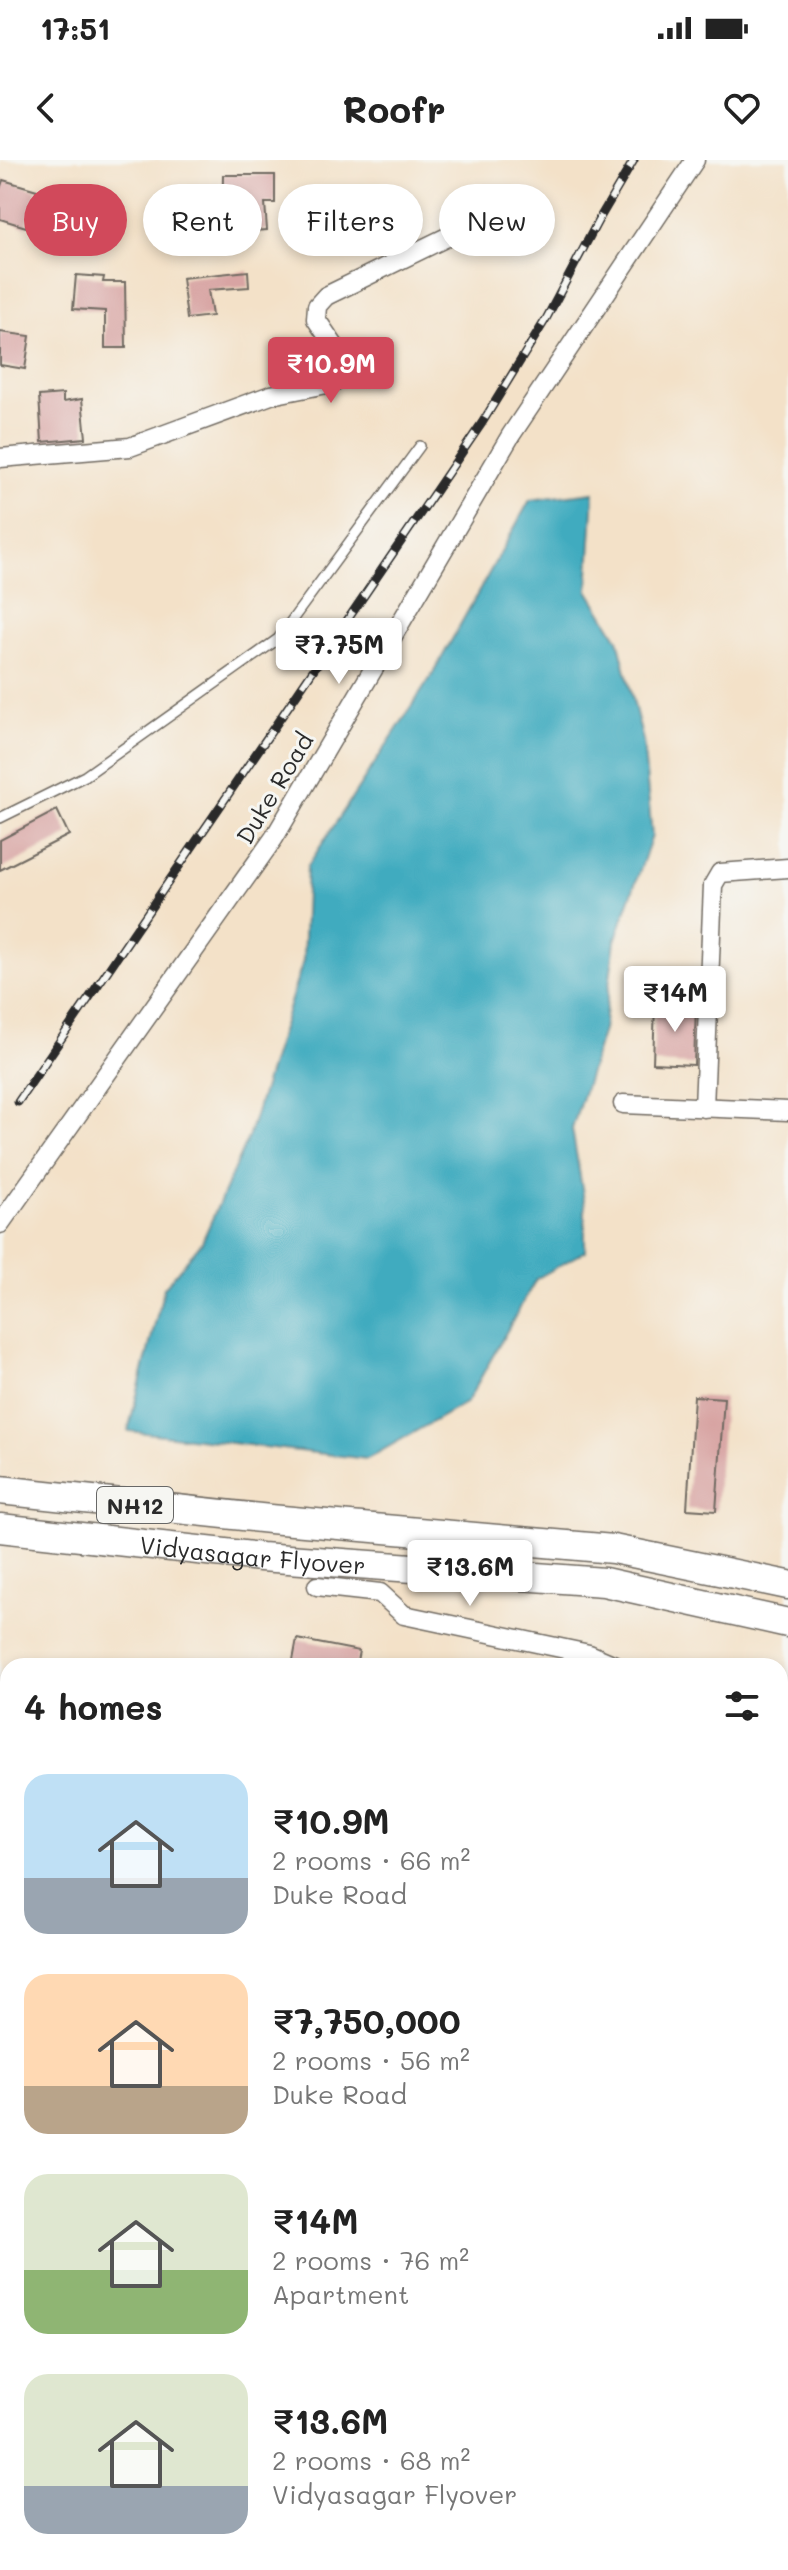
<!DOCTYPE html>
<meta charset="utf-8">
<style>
body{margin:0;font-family:Mali,sans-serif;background:#f6f6f6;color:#222;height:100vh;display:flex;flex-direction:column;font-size:30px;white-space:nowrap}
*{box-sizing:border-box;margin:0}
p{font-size:26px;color:#767676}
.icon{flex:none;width:44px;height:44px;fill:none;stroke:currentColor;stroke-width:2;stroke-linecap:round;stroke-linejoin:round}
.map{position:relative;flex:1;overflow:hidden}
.sheet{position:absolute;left:0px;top:1498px;width:788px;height:912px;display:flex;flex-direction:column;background:#fff;border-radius:24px 24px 0 0;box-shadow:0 4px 12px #0003}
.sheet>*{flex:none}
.top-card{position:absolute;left:24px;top:24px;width:740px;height:72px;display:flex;gap:16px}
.price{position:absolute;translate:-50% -68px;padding:0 18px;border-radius:8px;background:#fff;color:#222;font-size:26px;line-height:52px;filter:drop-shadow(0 2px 4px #0008)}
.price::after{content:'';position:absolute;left:50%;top:48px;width:24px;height:18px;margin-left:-12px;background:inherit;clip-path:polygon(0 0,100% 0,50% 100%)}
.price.active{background:#d1495b;color:#fff}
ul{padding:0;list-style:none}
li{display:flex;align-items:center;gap:24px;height:200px;padding:0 24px}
li span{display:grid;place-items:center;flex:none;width:224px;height:160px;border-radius:24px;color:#555}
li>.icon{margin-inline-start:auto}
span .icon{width:96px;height:96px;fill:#fffc;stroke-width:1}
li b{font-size:34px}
h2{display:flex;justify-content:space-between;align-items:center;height:96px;padding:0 24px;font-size:34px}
.tag{padding:0 28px;border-radius:36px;background:#fff;box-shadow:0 4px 12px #0003;font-size:28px;line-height:72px}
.tag.active{background:#d1495b;color:#fff}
.status{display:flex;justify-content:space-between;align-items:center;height:56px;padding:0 40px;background:#fff;direction:ltr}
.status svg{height:22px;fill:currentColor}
header{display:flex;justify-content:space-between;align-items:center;height:104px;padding:0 24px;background:#fff;font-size:36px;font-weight:700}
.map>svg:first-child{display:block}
</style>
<div class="status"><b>17:51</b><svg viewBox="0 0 49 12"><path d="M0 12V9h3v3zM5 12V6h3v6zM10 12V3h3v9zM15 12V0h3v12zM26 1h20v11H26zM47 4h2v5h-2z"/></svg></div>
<header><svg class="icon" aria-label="back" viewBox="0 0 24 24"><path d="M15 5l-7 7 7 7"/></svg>Roofr<svg class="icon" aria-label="heart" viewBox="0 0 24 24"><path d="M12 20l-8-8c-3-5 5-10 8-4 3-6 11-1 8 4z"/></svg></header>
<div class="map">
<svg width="788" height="2410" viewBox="0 0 788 2410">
<rect width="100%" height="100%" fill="#f6f6f2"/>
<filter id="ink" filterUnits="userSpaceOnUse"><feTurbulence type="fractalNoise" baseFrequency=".0125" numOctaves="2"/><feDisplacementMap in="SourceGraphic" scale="16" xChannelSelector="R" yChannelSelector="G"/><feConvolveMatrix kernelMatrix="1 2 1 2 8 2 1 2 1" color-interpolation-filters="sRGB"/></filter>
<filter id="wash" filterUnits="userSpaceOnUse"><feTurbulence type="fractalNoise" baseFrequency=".006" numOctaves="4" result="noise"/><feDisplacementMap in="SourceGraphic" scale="32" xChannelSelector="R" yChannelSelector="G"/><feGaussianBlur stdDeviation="1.8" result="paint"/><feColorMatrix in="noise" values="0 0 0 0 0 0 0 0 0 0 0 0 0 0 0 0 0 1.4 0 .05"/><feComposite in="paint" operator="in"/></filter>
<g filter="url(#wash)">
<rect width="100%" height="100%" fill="#f3e1c8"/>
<path fill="#3fabbf" stroke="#356b75" stroke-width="2" d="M594,332L588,430L618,479L643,581L652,676L615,781L603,870L572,969L585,1046V1091L536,1119L467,1242L367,1299L128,1271L164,1128L202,1082L249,975L303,801L307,707L431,517L530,340Z"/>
<g id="blocks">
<g fill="#d8a4a3">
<path d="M223,15H275V43H265L267,70L222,73Z"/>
<path d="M3,20L37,30L26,67L0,59V29Z"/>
<path d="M248,111L249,127L208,130L212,156L187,159L182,118Z"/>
<path d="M76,115L104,117L103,122H125L126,188H105V151L73,149Z"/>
<path d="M0,172L30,176L25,209L0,205Z"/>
<path d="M63,234V242L82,239L86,278L42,282L39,236Z"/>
<path d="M57,650L69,675L0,710V680Z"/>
<path d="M655,844L696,845L694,905L653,903Z"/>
<path d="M694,1236L724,1238L716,1351L687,1349Z"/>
<path d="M297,1479L359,1491L356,1506H292Z"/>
</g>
</g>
</g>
<g filter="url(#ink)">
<use href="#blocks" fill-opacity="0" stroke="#716b62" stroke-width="2"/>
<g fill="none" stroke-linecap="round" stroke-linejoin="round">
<g stroke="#716b62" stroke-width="12">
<g id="service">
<path d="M0,658L85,616L278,479L420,286"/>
<path d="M0,1679L8,1666"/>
<path d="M0,2338L8,2306"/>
<path d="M183,2406L196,2410"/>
</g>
</g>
<g stroke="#716b62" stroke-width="21">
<g id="minor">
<path d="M0,298L130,287L271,235L332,223L345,214L348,206L316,159L317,146L326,136L527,38"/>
<path d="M623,944L788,951"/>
<path d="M704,948L713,725L720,713L788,708"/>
<path d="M0,1064L274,678L511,275L695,0"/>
<path d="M317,1426L380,1433L404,1455L589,1494L617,1506"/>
<path d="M780,1560L788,1562"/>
<path d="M780,1652L788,1624"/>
<path d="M780,1762L788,1763"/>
<path d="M780,2083L788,2086"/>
</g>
</g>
<g stroke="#716b62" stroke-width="27">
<g id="secondary">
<path d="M0,1833L8,1834"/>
<path d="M0,1868L8,1870"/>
</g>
</g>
<g stroke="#716b62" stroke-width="31">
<g id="primary">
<path d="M780,2022L788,2017"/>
<path d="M780,2055L788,2058"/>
<path d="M566,2410L569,2402"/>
</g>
</g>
<g stroke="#716b62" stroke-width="31">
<g id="trunk">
<path d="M0,1330L270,1359L613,1389L788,1425"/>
<path id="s1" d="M0,1368L261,1397L604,1422L788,1463"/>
</g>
</g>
<g stroke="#716b62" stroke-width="3" stroke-dasharray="6 6" stroke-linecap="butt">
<path d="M780,2339L788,2338"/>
<path d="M742,2410L744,2402"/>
</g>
<use href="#service" stroke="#fff" stroke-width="9"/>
<use href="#minor" stroke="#fff" stroke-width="18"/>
<use href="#secondary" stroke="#fff" stroke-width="24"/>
<use href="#primary" stroke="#fff" stroke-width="28"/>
<use href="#trunk" stroke="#fff" stroke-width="28"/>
<g stroke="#2b2b2b" stroke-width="9">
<path id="rail" d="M18,942L482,263L546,159L598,61L634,0"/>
</g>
<use href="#rail" stroke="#f6f6f2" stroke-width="6" stroke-dasharray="18" stroke-linecap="butt"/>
</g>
</g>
<g text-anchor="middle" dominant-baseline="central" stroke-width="6" stroke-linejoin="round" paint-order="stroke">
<rect fill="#f6f6f2" stroke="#686867" stroke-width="2" x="97" y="1327" width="76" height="36" rx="6"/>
<g font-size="22" font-weight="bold" fill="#2b2b2b">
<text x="135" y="1345">NH12</text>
</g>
<g font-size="24" fill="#2b2b2b" stroke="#f6f6f2">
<text transform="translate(274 628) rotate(-59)">Duke Road</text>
<text stroke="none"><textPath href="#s1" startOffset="254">Vidyasagar Flyover</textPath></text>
</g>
</g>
</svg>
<b class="price active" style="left:331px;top:245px">₹10.9M</b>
<b class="price" style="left:339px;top:526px">₹7.75M</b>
<b class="price" style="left:675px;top:874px">₹14M</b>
<b class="price" style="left:470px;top:1448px">₹13.6M</b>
<div class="top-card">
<a class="tag active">Buy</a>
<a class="tag">Rent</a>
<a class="tag">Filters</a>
<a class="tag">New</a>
</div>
<section class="sheet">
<h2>4 homes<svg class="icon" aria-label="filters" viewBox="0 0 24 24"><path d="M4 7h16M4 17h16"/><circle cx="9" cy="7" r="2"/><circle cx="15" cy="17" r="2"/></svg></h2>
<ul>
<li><span style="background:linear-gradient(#bfe0f5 65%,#9aa5b1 0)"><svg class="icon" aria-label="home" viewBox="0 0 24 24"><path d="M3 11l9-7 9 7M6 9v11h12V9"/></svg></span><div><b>₹10.9M</b><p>2 rooms · 66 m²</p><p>Duke Road</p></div></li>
<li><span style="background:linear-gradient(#ffd9b3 70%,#b9a48a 0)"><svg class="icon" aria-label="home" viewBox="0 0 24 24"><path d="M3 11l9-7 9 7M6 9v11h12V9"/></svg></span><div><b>₹7,750,000</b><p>2 rooms · 56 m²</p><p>Duke Road</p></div></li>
<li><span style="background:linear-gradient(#dfe7d0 60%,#8fb573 0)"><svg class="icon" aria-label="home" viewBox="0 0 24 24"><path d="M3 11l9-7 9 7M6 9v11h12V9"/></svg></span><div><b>₹14M</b><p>2 rooms · 76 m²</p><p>Apartment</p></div></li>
<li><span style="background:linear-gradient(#dfe7d0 70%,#9aa5b1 0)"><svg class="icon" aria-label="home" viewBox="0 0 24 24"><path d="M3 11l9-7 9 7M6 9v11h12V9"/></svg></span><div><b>₹13.6M</b><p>2 rooms · 68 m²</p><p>Vidyasagar Flyover</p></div></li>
</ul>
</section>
</div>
